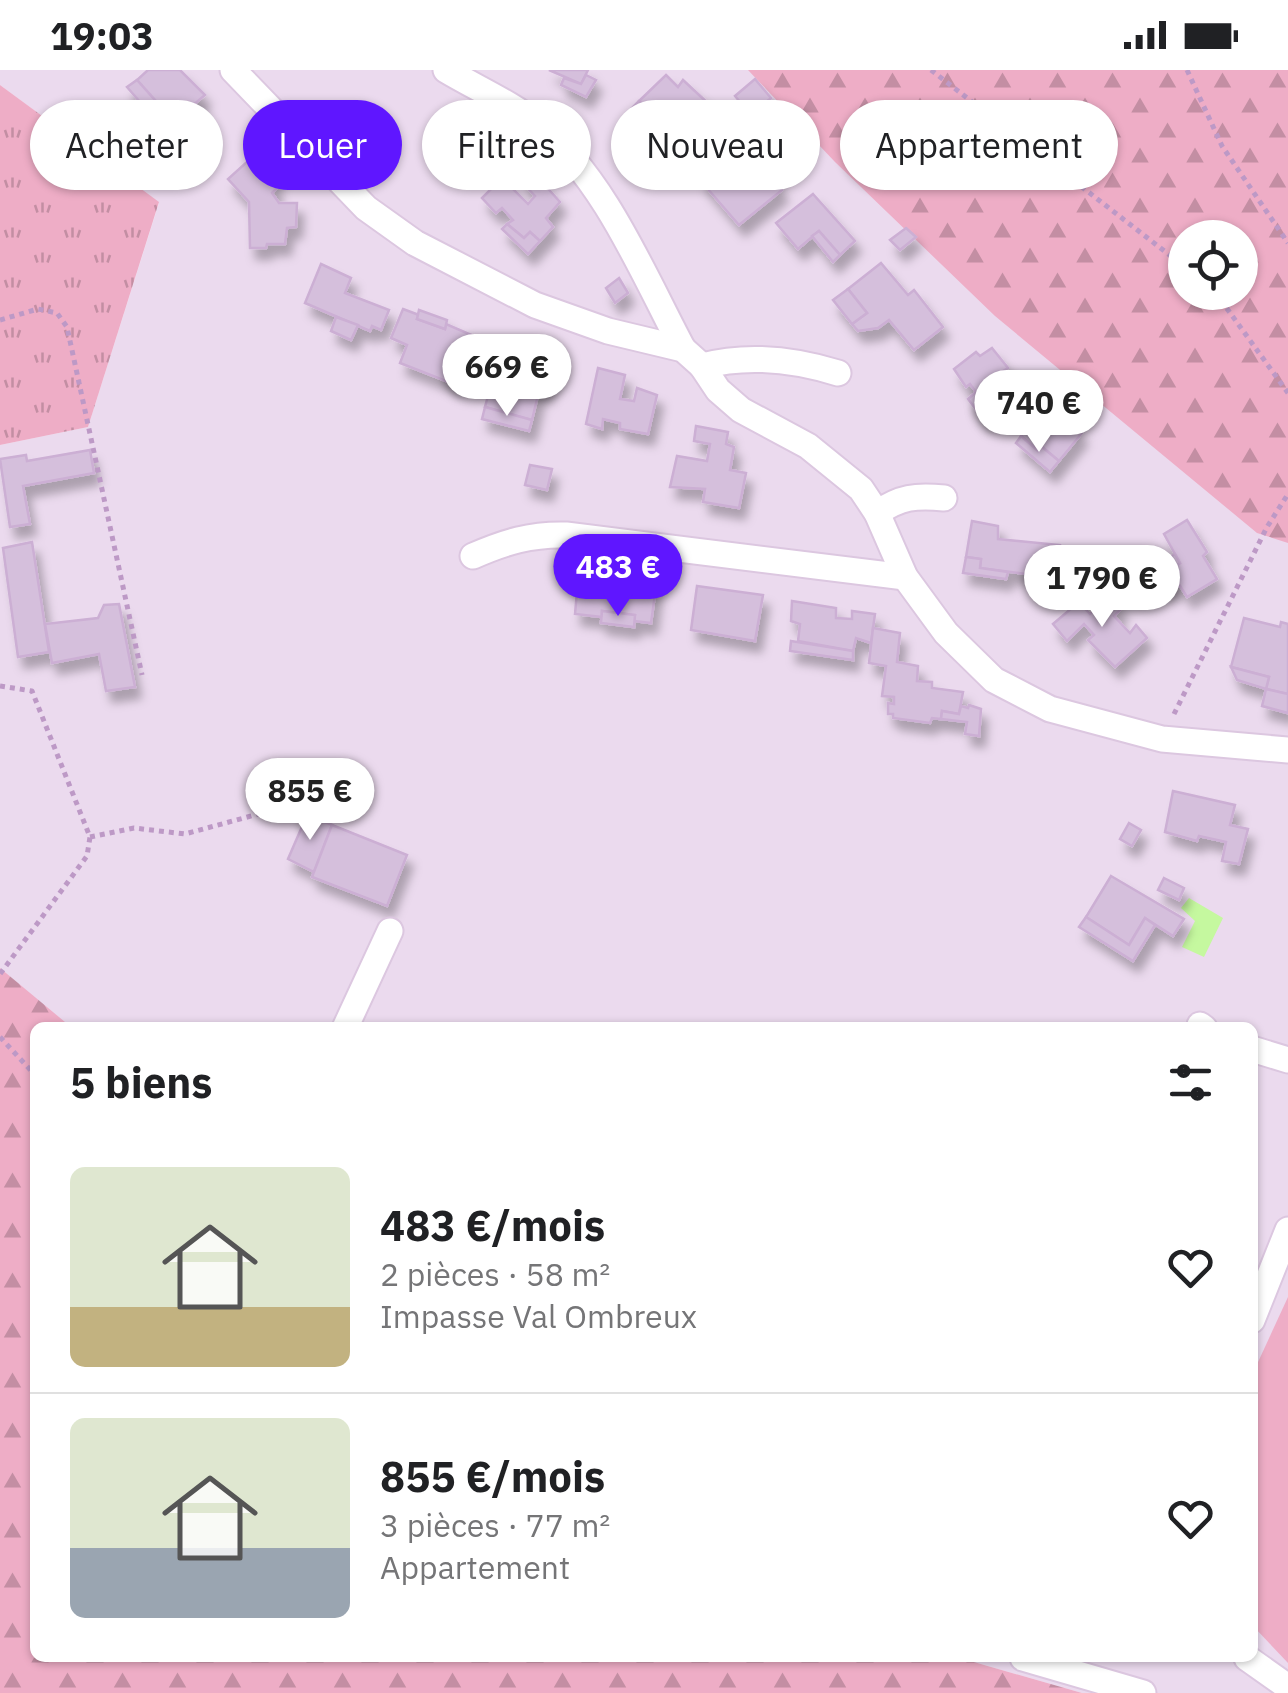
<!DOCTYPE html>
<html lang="fr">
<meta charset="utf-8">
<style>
body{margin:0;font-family:"IBM Plex Sans",sans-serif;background:#f6f6f6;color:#202124;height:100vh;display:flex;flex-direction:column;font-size:38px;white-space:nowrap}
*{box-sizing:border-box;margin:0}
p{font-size:32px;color:#757577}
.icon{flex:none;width:55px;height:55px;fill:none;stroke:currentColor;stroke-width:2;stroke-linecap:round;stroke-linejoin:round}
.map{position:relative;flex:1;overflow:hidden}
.drawer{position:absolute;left:30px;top:952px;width:1228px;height:640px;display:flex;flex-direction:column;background:#fff;border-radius:15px;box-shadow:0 2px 8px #0004}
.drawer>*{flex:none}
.banner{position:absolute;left:30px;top:30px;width:1230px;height:90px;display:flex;gap:20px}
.buttons{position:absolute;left:1168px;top:150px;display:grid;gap:20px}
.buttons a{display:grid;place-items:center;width:90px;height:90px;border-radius:50%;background:#fff;box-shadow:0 2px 8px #0004;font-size:50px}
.price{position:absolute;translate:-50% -85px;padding:0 22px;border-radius:35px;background:#fff;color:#222;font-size:32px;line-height:65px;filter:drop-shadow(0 2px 5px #0008)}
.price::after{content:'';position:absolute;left:50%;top:60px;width:30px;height:22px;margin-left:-15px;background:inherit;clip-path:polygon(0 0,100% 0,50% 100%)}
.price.current{background:#5f16ff;color:#fff}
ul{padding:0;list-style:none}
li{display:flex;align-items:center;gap:30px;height:250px;padding:0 40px}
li+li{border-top:2px solid #e0e0e0}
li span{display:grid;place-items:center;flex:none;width:280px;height:200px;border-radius:15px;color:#555}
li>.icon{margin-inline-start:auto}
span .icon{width:120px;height:120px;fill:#fffc;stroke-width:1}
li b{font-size:42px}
h2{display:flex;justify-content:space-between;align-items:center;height:120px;padding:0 40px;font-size:42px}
.tag{padding:0 35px;border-radius:45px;background:#fff;box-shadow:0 2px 8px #0004;font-size:35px;line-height:90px}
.tag.current{background:#5f16ff;color:#fff}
.status{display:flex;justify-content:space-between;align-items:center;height:70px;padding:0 50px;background:#fff;direction:ltr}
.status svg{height:28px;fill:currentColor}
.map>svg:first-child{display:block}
</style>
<div class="status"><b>19:03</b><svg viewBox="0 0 49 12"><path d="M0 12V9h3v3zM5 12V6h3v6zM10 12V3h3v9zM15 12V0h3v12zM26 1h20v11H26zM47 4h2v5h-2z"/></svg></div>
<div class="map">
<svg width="1288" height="1623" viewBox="0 0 1288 1623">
<defs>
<pattern id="grass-tufts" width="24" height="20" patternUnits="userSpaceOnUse" patternTransform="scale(2.5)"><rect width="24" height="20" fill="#eeadc6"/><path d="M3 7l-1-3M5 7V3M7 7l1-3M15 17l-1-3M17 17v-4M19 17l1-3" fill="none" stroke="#c38ea3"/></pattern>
<pattern id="forest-firs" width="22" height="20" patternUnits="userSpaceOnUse" patternTransform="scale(2.5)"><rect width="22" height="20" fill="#eeadc6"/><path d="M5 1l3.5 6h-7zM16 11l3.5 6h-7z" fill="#c38ea3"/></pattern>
<filter id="shadow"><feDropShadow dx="6" dy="11" stdDeviation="5" flood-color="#0004"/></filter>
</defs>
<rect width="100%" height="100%" fill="#f4e8f6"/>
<path fill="#ebdaee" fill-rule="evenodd" d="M0,0H1288V1623H1082L960,1588H1252V958H71L0,898V375L88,357L159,133L0,15ZM1185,168H1240V222H1185Z"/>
<path fill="url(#grass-tufts)" d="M0,15L159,132L88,357L0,375Z"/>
<g fill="url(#forest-firs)" fill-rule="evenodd">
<path d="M748,0H1288V473L1257,463L995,246L835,92ZM1185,168H1240V222H1185Z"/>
<path d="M0,898L71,957L35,958V1588H960L1082,1623H0Z"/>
</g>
<path fill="#eeadc6" d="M1288,1227V1593L1253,1556V1303Z"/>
<path fill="#c5f89f" d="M1189,828L1223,848L1204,887L1182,877L1195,851L1181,838Z"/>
<g fill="#d5bfdc" stroke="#ccafd4" stroke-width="2.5" filter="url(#shadow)">
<path d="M148,0H180L205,25L178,48L166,34L162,38L137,10Z"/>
<path d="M549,0H588L581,14Z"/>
<path d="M586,5L596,10L586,27L561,15L564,8L581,14Z"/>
<path d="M666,5L678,17L683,10L712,37L709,41L717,49L698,69L690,62L685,67L663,45L659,50L639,31Z"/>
<path d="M755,9L771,28L751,45L735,26Z"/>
<path d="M137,10L162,38L153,47L127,17Z"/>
<path d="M639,31L659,50L652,57L632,38Z"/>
<path d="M768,66L789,91L772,106L782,120L739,155L700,110L737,80L750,95L764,85L756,77Z"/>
<path d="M259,81L278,104L272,111L277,118L272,123L279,133H297L296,157L287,158L285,174H267L266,178H250L249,132L228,109Z"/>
<path d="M533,102L560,132L546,148L553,157L540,171L530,162L524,168L507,154L513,150L502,138L496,143L482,128L502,108L528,134L535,126L521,111Z"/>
<path d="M813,124L855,171L840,185L819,161L798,179L776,153Z"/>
<path d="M507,154L524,168L530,162L540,171L528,184L502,159Z"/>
<path d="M906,158L916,167L900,180L890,170Z"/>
<path d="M819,161L840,185L833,192L812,166Z"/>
<path d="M881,193L908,225L914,220L943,257L914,280L889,250L878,258L858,261L852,254L867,243L848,219Z"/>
<path d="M321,194L351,208L345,223L389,240L381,260L372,256L370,261L305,233Z"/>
<path d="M619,208L628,223L615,233L606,218Z"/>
<path d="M848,219L867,243L852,254L833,230Z"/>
<path d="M403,239L419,245L417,249L445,259L446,254L476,267L456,315L400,293L407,275L391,268Z"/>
<path d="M419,240L447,250L445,259L417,249Z"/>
<path d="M336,247L358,255L351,270L331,261Z"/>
<path d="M992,278L1008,298L1003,301L1012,312L1005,319L1013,328L984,350L968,329L976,322L970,314L966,317L954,299L976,282L980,286Z"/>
<path d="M500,282L552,297L546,322L539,321L532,350L485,337Z"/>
<path d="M598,298L625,305L620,329L634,331L637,318L657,325L648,364L620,359V353L603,349L602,359L586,354Z"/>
<path d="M1049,333L1082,363L1059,391L1042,377L1038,381L1021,366Z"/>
<path d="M485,337L532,350L529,361L482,349Z"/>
<path d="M696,356L728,362L726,374L734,377L730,400L746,403L739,438L703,432L705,419L670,417L677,386L707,391L710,374L694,371Z"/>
<path d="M1021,366L1038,381L1042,377L1059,391L1050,402L1016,373Z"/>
<path d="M90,380L94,403L23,416L30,454L10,457L0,389L26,385L27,391Z"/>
<path d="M530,395L552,399L547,420L525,415Z"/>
<path d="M1187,450L1207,482L1203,486L1217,509L1187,527L1170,500L1180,493L1164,464Z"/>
<path d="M972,451L998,456V469L1060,475L1057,499L1043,496L1041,506L980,498L981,489L966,487Z"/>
<path d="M32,472L49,582L18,587L3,478Z"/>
<path d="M1175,484L1180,493L1170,500L1179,516L1167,522L1153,498Z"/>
<path d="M966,487L981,489L980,498L1008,502L1006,509L963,503Z"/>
<path d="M607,507L640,510V515L656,517L651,553L634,551L635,545L602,541V547L575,544L578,510L607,512Z"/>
<path d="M697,516L763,525L755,571L691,560Z"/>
<path d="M1110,525L1122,538L1114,546L1130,563L1136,555L1147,568L1115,597L1088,570L1094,565L1084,554L1067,571L1053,554L1079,532L1090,544Z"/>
<path d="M792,531L836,538V548L852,549V541L875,544L871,573L856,568L853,581L798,571L800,554L791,551Z"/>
<path d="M119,534L135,617L106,621L99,584L52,593L45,554L98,548L104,535Z"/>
<path d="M602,541L635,545L634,557L601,553Z"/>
<path d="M1244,548L1280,557L1281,552L1288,554V624L1266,619L1269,607L1231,597Z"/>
<path d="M873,558L900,563L897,592L918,596L917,611L932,612V618L963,622L959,644L942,641L941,649L932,648L930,653L893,648V644H888V633L894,634V627L882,626L886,596L869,593Z"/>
<path d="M791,571L853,581V590L790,581Z"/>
<path d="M1231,597L1269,607L1266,619L1237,610Z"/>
<path d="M1266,619L1288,624V643L1262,636Z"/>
<path d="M969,635L981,639L979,666L965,664L967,652L941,649L942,641L959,644L961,636L968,638Z"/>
<path d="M1173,721L1235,735L1230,755L1248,759L1239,794L1222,791L1226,772L1199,766L1197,771L1165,762Z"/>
<path d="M307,745L332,755L314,802L288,789Z"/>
<path d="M1129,753L1141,760L1132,776L1120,769Z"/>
<path d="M332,755L407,785L387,836L312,807Z"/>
<path d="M1111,806L1184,849L1173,866L1145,848L1129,875L1086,847Z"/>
<path d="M1164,808L1184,818L1179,830L1158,820Z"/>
<path d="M1086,847L1129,875L1145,848L1155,855L1133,891L1079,857Z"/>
</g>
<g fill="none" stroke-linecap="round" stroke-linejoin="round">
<g stroke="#dcc7e0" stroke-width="29">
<g id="street">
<path d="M233,0L366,138L415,173L535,235L608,261L683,279L702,296L718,320L741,340L808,376L861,419L877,443L905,507L946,563L994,610L1050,639L1162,669L1288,680"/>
<path d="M446,0C476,18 511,33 538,55C604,107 644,206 683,279"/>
<path d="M702,296C748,284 793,289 838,303"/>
<path d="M877,443C900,427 916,425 944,428"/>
<path d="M473,486C505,472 531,464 566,465L905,507"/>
<path d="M1200,955L1204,958"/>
<path d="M345,958L390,861"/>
<path d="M1252,979L1288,990"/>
<path d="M1252,1250L1288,1160"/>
<path d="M1023,1588L1143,1623"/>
<path d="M1247,1588L1288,1617"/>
</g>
</g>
<g stroke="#bd99c6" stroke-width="5" stroke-dasharray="5 5" stroke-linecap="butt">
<path d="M931,0L1185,197"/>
<path d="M1187,0L1222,76L1288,173"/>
<path d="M1215,222L1288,323"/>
<path d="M0,250L38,239L57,243L67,257L142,605"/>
<path d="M0,616L32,621L90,767L87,786L0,904"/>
<path d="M1174,644L1267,457L1288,424"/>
<path d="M90,767L134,758L185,764L262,743L303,736L330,741"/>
<path d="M0,967L35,1005"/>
</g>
<use href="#street" stroke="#fff" stroke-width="25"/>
</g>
</svg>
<div class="buttons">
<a><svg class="icon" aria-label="locate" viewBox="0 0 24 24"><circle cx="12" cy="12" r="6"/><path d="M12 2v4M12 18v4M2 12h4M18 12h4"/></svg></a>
</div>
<b class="price" style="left:507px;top:349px">669 €</b>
<b class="price" style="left:1039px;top:385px">740 €</b>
<b class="price current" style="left:618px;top:549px">483 €</b>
<b class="price" style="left:1102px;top:560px">1 790 €</b>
<b class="price" style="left:310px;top:773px">855 €</b>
<div class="banner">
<a class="tag">Acheter</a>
<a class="tag current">Louer</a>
<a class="tag">Filtres</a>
<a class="tag">Nouveau</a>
<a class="tag">Appartement</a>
</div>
<section class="drawer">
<h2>5 biens<svg class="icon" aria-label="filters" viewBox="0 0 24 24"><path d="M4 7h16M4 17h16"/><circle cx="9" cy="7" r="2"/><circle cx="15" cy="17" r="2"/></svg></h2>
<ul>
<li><span style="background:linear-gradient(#dfe7d0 70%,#c2b280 0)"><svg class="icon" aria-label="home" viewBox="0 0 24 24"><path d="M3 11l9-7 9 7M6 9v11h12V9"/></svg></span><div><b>483 €/mois</b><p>2 pièces · 58 m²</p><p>Impasse Val Ombreux</p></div><svg class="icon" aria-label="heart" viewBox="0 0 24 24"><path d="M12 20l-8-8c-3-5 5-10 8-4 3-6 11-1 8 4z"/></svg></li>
<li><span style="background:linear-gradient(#dfe7d0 65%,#9aa5b1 0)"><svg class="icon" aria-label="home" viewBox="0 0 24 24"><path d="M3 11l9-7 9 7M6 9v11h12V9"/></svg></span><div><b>855 €/mois</b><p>3 pièces · 77 m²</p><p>Appartement</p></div><svg class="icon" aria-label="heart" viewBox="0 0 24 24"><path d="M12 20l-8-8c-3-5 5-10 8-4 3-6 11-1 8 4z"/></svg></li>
</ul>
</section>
</div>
